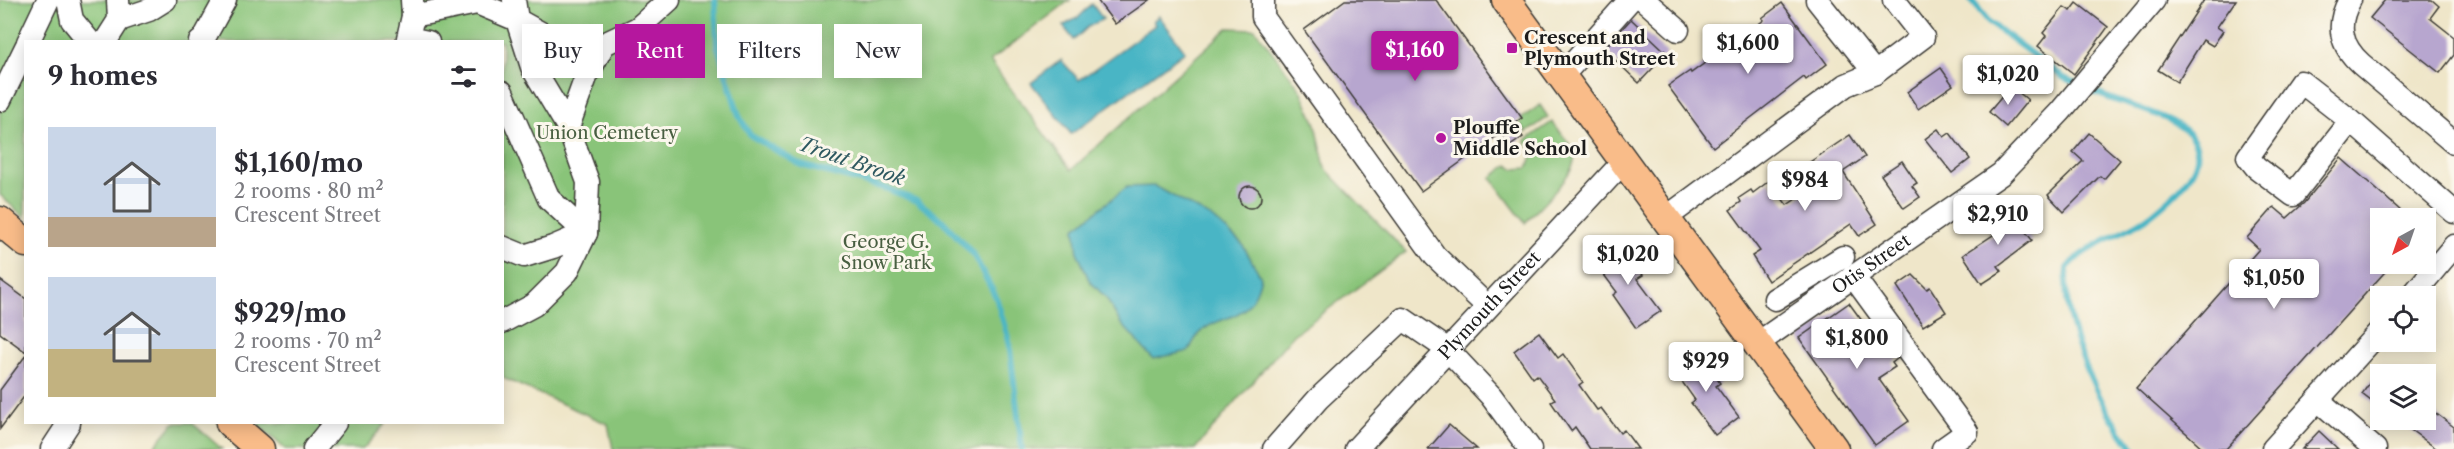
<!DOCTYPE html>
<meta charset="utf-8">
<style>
body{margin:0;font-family:"Libre Caslon Text",serif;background:#f7f7f7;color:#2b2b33;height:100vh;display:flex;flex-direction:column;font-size:22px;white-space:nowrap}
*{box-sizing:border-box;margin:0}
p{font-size:20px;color:#7c7c81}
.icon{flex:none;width:33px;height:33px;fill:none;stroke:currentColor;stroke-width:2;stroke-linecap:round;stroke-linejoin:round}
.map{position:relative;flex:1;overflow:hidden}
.drawer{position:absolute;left:24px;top:40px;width:480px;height:384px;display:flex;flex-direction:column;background:#fff;border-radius:0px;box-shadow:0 3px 15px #0003}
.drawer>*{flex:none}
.top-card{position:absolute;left:522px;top:24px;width:570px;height:54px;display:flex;gap:12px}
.needle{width:39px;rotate:220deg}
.tools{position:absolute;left:2370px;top:208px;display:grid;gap:12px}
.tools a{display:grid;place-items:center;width:66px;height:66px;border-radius:0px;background:#fff;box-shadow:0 3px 15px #0003;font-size:30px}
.price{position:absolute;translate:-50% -51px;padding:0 14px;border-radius:6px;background:#fff;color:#222;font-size:20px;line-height:39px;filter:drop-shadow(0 2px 3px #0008)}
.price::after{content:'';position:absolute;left:50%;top:36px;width:18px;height:14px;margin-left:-9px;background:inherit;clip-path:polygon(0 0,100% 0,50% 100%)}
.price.active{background:#b5179e;color:#fff}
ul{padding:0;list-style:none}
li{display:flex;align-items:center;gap:18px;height:150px;padding:0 24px}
li span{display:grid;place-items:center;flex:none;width:168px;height:120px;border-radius:0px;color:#555}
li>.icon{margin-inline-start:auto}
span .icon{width:72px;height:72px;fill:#fffc;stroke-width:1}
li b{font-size:26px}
h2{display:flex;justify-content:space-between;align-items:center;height:72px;padding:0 24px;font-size:26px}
.pill{padding:0 21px;border-radius:0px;background:#fff;box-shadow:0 3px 15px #0003;font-size:21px;line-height:54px}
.pill.active{background:#b5179e;color:#fff}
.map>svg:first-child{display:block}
</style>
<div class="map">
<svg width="2454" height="449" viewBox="0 0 2454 449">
<rect width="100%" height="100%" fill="#fbf7ec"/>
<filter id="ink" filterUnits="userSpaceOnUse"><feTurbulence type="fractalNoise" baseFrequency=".0167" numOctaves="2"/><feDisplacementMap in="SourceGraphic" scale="12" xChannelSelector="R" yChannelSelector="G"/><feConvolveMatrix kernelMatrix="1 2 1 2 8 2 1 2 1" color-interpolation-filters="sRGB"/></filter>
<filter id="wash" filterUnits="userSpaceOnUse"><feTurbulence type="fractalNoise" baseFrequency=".008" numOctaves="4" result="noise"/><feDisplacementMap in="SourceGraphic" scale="24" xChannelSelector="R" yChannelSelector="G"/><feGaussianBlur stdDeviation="1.35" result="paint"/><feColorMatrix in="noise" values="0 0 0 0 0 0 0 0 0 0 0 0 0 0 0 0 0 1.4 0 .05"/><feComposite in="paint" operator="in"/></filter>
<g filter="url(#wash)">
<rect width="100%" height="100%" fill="#efe6c9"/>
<g fill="#89c479" stroke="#52704a" stroke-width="1.5">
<path d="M0,0H1070L990,61L1071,170L1228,28L1255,29L1301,90L1316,124L1325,168L1406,252L1293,335L1195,449H613L608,424L503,378L502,42H26L25,218L0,195Z"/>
<path d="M1540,105L1548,117L1526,133L1520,124L1522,118Z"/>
<path d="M1552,122C1558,131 1570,142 1574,152C1581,171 1537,209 1525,223L1491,178L1508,165L1514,169L1528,168L1533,153L1525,141Z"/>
<path d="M174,423H192L222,449H152Z"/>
<path d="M256,423H386L363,449H285Z"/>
</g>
<g fill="#49b5c5" stroke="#326870" stroke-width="1.5">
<path d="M1092,4L1103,19L1088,27L1074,40L1063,26L1079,17Z"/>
<path d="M1159,16L1185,51L1071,134L1031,83L1061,60L1079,80L1155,25L1153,21Z"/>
<path d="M1155,186L1214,219L1242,244L1261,277C1247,337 1208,303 1189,351L1153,359L1120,322L1106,298L1089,280L1078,254L1075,228L1127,187Z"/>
</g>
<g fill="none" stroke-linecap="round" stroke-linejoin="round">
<g stroke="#49b5c5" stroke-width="6">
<path d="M715,0L717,44L739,116L750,135L801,165L885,188L917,201L943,221L973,254L996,297L1009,341L1022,449"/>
<path d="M1971,0L1990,23L2064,78L2078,84"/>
<path d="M2087,89C2114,102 2146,108 2173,122C2225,151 2182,190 2152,214C2125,235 2090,241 2067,268C2060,324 2099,407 2134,449"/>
</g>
</g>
<g id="blocks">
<g fill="#b7a6cf">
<path d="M1097,0H1149L1115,24Z"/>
<path d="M1345,0H1436L1522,118L1513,124L1523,137L1510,146L1501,133L1421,191L1304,30Z"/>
<path d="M2204,0H2236L2217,27L2223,31L2213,46L2203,40L2177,82L2158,70Z"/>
<path d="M2385,0H2432L2439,6L2430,18L2454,37V55L2440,73L2370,18Z"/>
<path d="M1782,3L1827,64L1806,80L1804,77L1713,147L1668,86L1690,71L1691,73L1764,20L1762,18Z"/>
<path d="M2077,3L2108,27L2074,74L2038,46L2046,36L2043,33L2064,7L2071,11Z"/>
<path d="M1631,19L1667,53L1639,83L1604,49Z"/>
<path d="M1941,68L1953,85L1918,109L1907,92Z"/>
<path d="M2011,86L2028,100L2006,127L1989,112Z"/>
<path d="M1938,129L1944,137L1950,133L1970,159L1952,173L1925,139Z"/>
<path d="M2089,133L2120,160L2104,179L2100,176L2064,212L2048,195L2083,161L2073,152Z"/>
<path d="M1850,135L1865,157L1843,172L1877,224L1859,236L1851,224L1768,281L1752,256L1760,251L1730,210L1741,202L1739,198L1751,190L1753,193L1769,181L1787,205L1820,183L1807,164Z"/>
<path d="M2341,158L2410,219H2380V264H2392L2226,449H2204L2136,388L2259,249L2247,238L2274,207L2287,218L2304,203Z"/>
<path d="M1902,161L1917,183L1912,186L1920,197L1904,208L1881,175Z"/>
<circle cx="1250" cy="197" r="11"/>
<path d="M2007,207L2032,240L1998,266L2002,271L1982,284L1963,255L1996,233L1988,222Z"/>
<path d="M1621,244L1643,275L1637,279L1661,311L1636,328L1613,295L1617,292L1595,263Z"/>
<path d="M1913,275L1927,289L1930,287L1946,312L1923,326L1897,286Z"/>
<path d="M0,280L26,299V352L0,333Z"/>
<path d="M1849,303L1873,336L1876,333L1897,359L1892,363L1895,367L1878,378L1909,421L1875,445L1799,338Z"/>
<path d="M1539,332L1558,358L1563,354L1583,382L1579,385L1597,410L1601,408L1620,433L1624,430L1638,449H1590L1575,427L1571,431L1551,402L1555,399L1537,375L1533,378L1514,351Z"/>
<path d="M1698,351L1720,383L1716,386L1739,417L1715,435L1691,403L1695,400L1673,369Z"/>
<path d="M26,355V394L0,429V390Z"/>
<path d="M2380,368V408L2362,394Z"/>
<path d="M2426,406L2454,427V449H2437L2397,420H2426Z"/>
<path d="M1449,425L1477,449H1428Z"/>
<path d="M2319,431L2338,449H2302Z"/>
</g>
</g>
</g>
<g filter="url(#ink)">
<use href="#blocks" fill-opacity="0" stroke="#3c3a36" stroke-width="1.5"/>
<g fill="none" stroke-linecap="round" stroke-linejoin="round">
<g stroke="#3c3a36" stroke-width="25">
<g id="minor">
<path d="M68,0L72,20L90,42"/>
<path d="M412,0L413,16L408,38L428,42"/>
<path d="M514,0L517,20L555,41L604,44L638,28L669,0"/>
<path d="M1263,0V17L1435,256L1487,306"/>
<path d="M1644,0L1678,30"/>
<path d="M2350,0C2336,24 2340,45 2361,64L2454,143"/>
<path d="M413,16L477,3L517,20L532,67L568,127L588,182L586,233L549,199L502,92"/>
<path d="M119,20L149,10L165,0"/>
<path d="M28,42L48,0"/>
<path d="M105,42L119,20L118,0"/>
<path d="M200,42L203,40L225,0"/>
<path d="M1875,73L1923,37L1894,0"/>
<path d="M1562,76L1630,0"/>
<path d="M0,100L26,47"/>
<path d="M2351,121L2301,82L2248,157L2256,167L2293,195L2351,121L2454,212"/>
<path d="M568,127L586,77L604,44"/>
<path d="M1667,217L1846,85L1875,73L1817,0"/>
<path d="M502,247L524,256L553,247L586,233L567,272L534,305L502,322"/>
<path d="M1853,276L1967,432L1943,449"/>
<path d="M2411,297L2454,246"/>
<path d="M1775,299L1843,257"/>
<path id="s1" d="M1758,343L2001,174L2060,112L2154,0"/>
<path d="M2318,400L2375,449"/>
<path d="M52,449L69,423"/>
<path d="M314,449L335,423"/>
<path d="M1274,449L1318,399L1403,319L1447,349L1491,396L1530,449"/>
<path id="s2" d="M1356,449L1625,160"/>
<path d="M2273,449L2380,331"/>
</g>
</g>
<g stroke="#3c3a36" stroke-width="31">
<g id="major">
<path d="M1506,0L1834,449"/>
<path d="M0,221L26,243"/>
<path d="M230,423L260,449"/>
</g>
</g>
<use href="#minor" stroke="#fff" stroke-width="22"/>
<use href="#major" stroke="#f9bc89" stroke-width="28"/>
</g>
</g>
<g fill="#b5179e" stroke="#fbf7ec" stroke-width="2">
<rect x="1506" y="42" width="12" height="12" rx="3"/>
<circle cx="1441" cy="138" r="6"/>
</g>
<g text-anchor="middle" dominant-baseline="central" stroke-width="6" stroke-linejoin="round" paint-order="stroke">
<g font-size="18" font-weight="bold" fill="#1c1c1c" stroke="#fbf7ec" text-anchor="start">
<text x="1524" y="38">Crescent and<tspan x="1524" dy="21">Plymouth Street</tspan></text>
<text x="1453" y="128">Plouffe<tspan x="1453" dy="21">Middle School</tspan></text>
</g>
<g font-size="18" fill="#485f41" stroke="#fbf7ec">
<text x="607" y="133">Union Cemetery</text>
<text x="886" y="242">George G.<tspan x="886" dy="21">Snow Park</tspan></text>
</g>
<g font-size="18" fill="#1c1c1c" stroke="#fbf7ec">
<text stroke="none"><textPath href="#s1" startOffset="138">Otis Street</textPath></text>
<text stroke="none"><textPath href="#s2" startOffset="196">Plymouth Street</textPath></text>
</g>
<g font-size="20" font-style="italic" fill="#2e5960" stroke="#fbf7ec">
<text transform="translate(852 161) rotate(19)">Trout Brook</text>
</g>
</g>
</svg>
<div class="tools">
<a><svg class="needle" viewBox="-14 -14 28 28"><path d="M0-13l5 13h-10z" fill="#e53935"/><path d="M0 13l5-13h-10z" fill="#7c7c81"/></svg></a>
<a><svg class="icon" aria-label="locate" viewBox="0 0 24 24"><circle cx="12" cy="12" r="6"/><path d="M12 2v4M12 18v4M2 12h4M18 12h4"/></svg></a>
<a><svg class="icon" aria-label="layers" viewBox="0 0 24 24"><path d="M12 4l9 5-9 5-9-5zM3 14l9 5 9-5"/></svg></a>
</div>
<b class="price" style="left:1748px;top:75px">$1,600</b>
<b class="price active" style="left:1415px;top:82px">$1,160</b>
<b class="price" style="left:2008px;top:106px">$1,020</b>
<b class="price" style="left:1805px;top:212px">$984</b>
<b class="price" style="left:1998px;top:246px">$2,910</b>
<b class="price" style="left:1628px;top:286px">$1,020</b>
<b class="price" style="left:2274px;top:310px">$1,050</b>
<b class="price" style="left:1857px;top:370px">$1,800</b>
<b class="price" style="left:1706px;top:393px">$929</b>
<div class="top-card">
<a class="pill">Buy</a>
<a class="pill active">Rent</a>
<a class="pill">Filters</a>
<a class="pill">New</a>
</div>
<section class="drawer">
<h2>9 homes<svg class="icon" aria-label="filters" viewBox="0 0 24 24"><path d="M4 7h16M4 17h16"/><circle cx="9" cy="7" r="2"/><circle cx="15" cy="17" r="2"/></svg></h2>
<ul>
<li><span style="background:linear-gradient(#c9d6e8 75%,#b9a48a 0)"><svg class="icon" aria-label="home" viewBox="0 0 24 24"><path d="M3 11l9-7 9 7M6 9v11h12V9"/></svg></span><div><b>$1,160/mo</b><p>2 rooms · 80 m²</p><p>Crescent Street</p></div></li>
<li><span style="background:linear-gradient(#c9d6e8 60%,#c2b280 0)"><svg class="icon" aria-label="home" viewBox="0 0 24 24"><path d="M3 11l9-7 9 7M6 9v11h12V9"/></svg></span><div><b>$929/mo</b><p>2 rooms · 70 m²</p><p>Crescent Street</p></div></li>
</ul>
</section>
</div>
